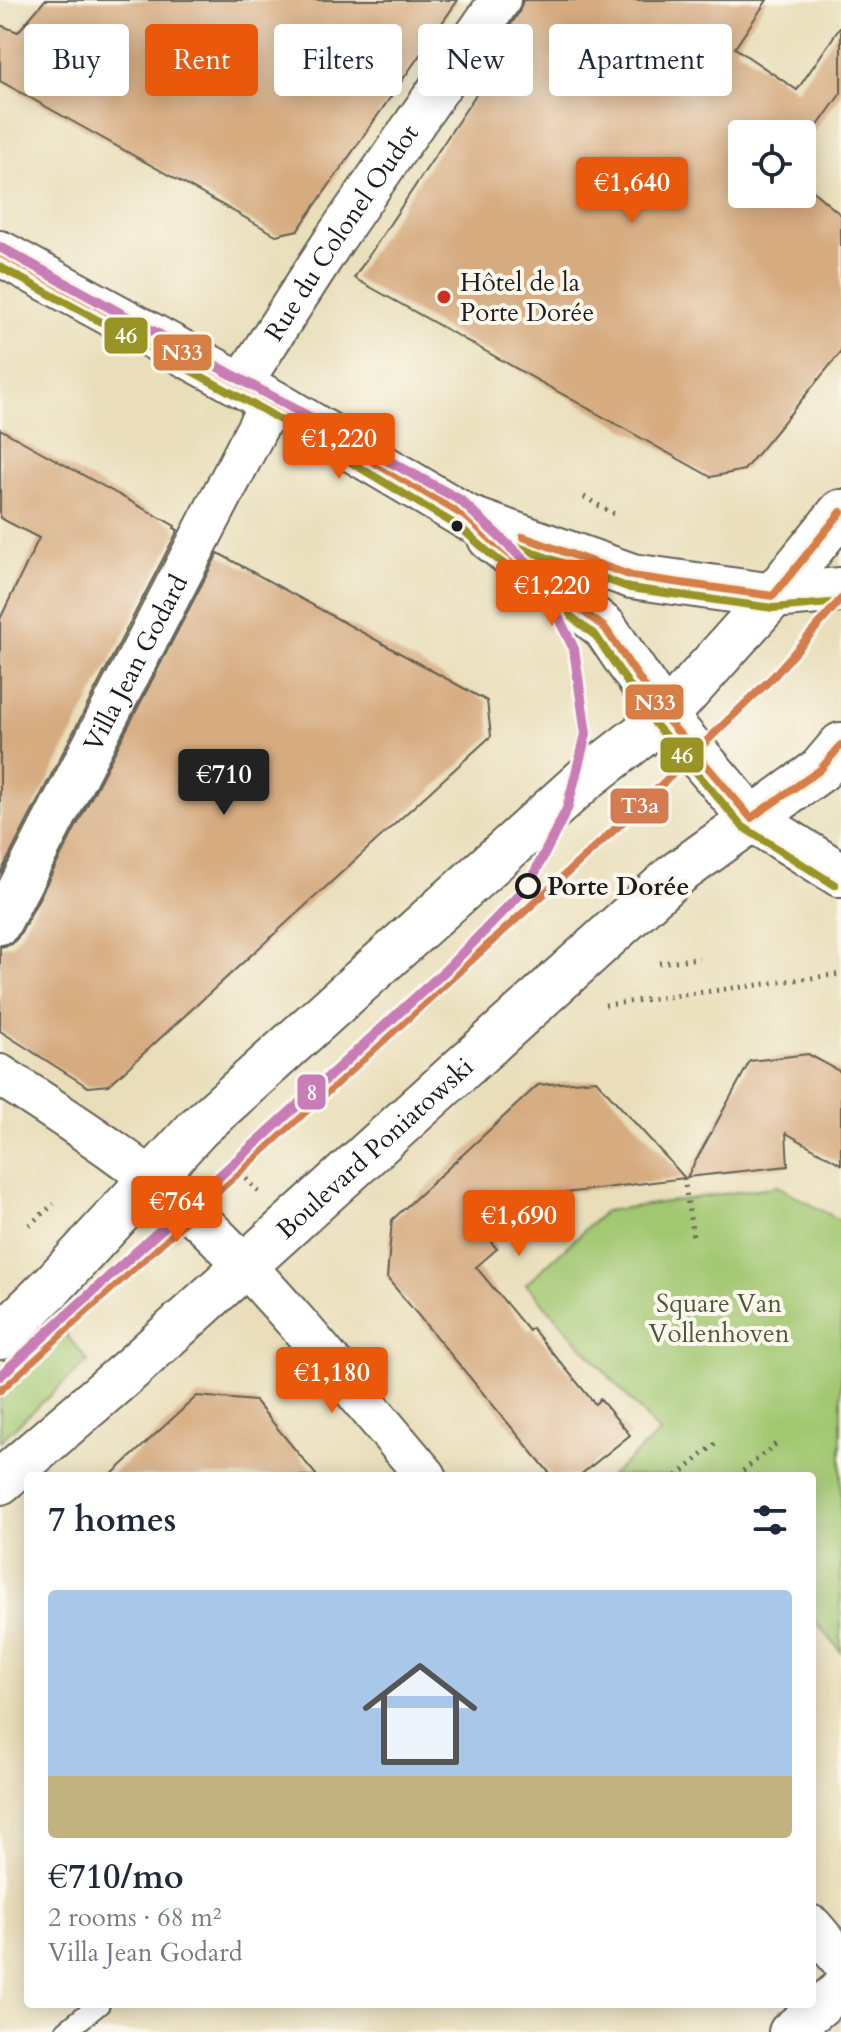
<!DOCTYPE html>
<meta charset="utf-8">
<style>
body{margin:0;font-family:Cardo,serif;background:#f2f2f3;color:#1f2937;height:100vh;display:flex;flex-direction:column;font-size:30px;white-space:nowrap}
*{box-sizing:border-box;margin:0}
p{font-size:26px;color:#747a83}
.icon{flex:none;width:44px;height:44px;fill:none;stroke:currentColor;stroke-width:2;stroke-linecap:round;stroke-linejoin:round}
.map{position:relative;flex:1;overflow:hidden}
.panel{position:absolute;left:24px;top:1472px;width:792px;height:536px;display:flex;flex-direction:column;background:#fff;border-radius:8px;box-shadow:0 4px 20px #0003}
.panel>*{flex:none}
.hud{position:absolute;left:24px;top:24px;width:794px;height:72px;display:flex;gap:16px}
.tools{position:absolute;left:728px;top:120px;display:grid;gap:16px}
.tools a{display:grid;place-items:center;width:88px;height:88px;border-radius:8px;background:#fff;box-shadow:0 4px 20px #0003;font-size:40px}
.price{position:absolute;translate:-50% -68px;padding:0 18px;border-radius:8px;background:#ea580c;color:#fff;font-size:26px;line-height:52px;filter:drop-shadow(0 2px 4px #0008)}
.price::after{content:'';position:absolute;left:50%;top:48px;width:24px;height:18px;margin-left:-12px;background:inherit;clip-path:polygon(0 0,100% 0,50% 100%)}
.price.on{background:#222;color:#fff}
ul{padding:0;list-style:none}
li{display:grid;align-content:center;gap:16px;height:424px;padding:0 24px}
li span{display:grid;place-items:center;height:248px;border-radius:8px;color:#555}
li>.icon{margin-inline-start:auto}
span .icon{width:144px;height:144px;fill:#fffc;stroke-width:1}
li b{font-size:34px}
h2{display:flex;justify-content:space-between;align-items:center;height:96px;padding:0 24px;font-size:34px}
.pill{padding:0 28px;border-radius:8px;background:#fff;box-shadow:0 4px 20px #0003;font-size:28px;line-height:72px}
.pill.on{background:#ea580c;color:#fff}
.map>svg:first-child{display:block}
</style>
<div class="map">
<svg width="841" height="2032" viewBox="0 0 841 2032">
<rect width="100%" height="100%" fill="#fbf7ec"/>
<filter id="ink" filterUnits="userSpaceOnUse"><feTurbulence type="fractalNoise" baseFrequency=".0125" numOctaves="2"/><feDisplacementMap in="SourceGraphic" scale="16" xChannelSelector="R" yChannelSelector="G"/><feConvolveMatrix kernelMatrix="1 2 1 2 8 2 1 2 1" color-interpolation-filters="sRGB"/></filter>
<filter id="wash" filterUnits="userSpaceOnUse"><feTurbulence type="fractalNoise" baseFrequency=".006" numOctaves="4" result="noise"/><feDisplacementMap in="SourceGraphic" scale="32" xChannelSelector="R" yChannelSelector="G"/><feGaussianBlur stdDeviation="1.8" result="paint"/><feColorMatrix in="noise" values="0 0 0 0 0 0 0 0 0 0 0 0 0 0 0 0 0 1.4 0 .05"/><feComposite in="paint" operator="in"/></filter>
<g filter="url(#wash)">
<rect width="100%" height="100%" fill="#e9deb9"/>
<g fill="#a2c771" stroke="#5f7246" stroke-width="2">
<path d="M778,1186L841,1221V1652L812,1617V1476H610L660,1433L526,1284L605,1211Z"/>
<path d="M57,1324L88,1361L0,1441V1376Z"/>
</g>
<g id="blocks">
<g fill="#d6ab80">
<path d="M45,0H458L298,230L276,235L0,81V25L18,32Z"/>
<path d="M523,0H767L735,48L797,90L841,26V93L802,148V134H742V194H802V182L841,215V352L744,470L711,477L354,278L518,31L510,26L519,12Z"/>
<path d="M0,429L175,526L174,528L178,530L0,874V619L39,538L0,518Z"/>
<path d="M218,553L487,701L491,736L109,1085L88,1087L0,1031V947L12,944L20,935Z"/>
<path d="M808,1054L841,1072V1164L786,1133L788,1166L687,1177L750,1061Z"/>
<path d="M596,1080L685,1178L541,1196L491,1242L497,1249L476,1267L529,1331L532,1328L595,1404L600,1399L630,1435L579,1476H552L387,1278L392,1220L538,1085Z"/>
<path d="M197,1396L255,1401L317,1476H110Z"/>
</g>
</g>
</g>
<g filter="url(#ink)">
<use href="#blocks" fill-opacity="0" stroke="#646053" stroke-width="2"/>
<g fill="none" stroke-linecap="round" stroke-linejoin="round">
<g stroke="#646053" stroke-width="24">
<path id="service" d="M65,2032L99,2004"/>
</g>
<g stroke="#646053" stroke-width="44">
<g id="minor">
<path id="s1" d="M240,386L334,240L500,0"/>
<path id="s2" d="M0,924L271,401"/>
<path d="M0,1075C74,1123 150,1171 214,1234C290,1309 357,1395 426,1476"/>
<path d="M812,1926L841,1960"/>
<path d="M789,2032L841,1989"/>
</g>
</g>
<g stroke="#646053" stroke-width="48">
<g id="secondary">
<path d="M0,253L271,401L468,518L632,576L773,596L841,590"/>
<path d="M490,538L605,628L665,717L751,818L841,875"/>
</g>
</g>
<g stroke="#646053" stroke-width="48">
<g id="primary">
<path d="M0,1337L54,1284L198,1128L585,779L665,717L773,596L841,512"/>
<path id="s3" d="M0,1482L132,1368L674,876L820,770L841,745"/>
</g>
</g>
<g stroke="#646053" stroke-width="5" stroke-dasharray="2 6" stroke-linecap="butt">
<path d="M584,497L614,514"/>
<path d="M659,963L699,958"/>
<path d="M605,1005L841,974"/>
<path d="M230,1161L259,1192"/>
<path d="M684,1178L693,1238"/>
<path d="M29,1225L54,1204"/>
<path d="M743,1471L778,1442"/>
<path d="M677,1476L719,1441"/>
</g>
<use href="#service" stroke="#fff" stroke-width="20"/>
<use href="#minor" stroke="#fff" stroke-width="40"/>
<use href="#secondary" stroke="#fff" stroke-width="44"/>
<use href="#primary" stroke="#fff" stroke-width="44"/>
<g stroke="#fbf7ec" stroke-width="14">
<g id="bus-1">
<path d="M0,253L271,401L468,518L495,543L605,628L665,717L751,818L820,770L841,745"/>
<path d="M523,537L632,576L773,596L841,512"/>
</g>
</g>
<g stroke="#fbf7ec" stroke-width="14">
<g id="bus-2">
<path d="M0,267L265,411L461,528L488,552L596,636L656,725L743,827L835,885"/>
<path d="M518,547L630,588L773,608L841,602"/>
</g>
</g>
<use href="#bus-1" stroke="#d67e44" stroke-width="8"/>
<use href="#bus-2" stroke="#989526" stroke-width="8"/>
<g stroke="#fbf7ec" stroke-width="14">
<path id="tram-1" d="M0,1390L625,820L774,676L841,599"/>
</g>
<use href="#tram-1" stroke="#d57b50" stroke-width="8"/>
<g stroke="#fbf7ec" stroke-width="16">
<path id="metro-1" d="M0,247L460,500L535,570L574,649L586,734L567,809L528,886L447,969L0,1376"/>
</g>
<use href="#metro-1" stroke="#c97db6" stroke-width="10"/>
</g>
</g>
<circle fill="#c8321e" stroke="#fbf7ec" stroke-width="3" cx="444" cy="297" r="8"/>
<circle fill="#1c1c1c" stroke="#fbf7ec" stroke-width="3" cx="457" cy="526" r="7"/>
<circle fill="#fbf7ec" stroke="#1c1c1c" stroke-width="4" cx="528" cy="886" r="11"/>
<g text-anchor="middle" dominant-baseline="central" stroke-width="8" stroke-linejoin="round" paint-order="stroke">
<g font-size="26" fill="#1c1c1c" stroke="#fbf7ec">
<text stroke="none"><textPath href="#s1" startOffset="184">Rue du Colonel Oudot</textPath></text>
<text stroke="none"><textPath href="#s2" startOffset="294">Villa Jean Godard</textPath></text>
<text stroke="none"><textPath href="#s3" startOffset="502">Boulevard Poniatowski</textPath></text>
</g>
<g font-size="26" fill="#1c1c1c" stroke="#fbf7ec" text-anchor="start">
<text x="460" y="282">Hôtel de la<tspan x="460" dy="30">Porte Dorée</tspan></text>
</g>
<g font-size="26" font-weight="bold" fill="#1c1c1c" stroke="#fbf7ec" text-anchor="start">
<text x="547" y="886">Porte Dorée</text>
</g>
<g font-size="26" fill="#4b583a" stroke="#fbf7ec">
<text x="719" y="1303">Square Van<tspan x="719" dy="30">Vollenhoven</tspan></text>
</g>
</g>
<g stroke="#fbf7ec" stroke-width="3">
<rect x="103" y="316" width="46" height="39" rx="8" fill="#989526"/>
<rect x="152" y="333" width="61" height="39" rx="8" fill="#d67e44"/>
<rect x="624" y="683" width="61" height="38" rx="8" fill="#d67e44"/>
<rect x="659" y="736" width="46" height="38" rx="8" fill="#989526"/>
<rect x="609" y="787" width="61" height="38" rx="8" fill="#d57b50"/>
<rect x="296" y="1073" width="31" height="38" rx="8" fill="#c97db6"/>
</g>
<g font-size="22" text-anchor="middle" font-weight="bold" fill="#fff">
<text x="126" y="343">46</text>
<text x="182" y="360">N33</text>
<text x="655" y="710">N33</text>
<text x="682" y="763">46</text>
<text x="640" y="813">T3a</text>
<text x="312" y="1100">8</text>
</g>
</svg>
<div class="tools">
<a><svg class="icon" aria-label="locate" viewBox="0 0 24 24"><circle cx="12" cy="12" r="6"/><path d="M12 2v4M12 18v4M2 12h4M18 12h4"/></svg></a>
</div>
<b class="price" style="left:632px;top:225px">€1,640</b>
<b class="price" style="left:339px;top:481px">€1,220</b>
<b class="price" style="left:552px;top:628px">€1,220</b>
<b class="price on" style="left:224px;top:817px">€710</b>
<b class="price" style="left:177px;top:1244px">€764</b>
<b class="price" style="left:519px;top:1258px">€1,690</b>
<b class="price" style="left:332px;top:1415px">€1,180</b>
<div class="hud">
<a class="pill">Buy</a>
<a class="pill on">Rent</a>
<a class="pill">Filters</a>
<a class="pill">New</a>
<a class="pill">Apartment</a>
</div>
<section class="panel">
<h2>7 homes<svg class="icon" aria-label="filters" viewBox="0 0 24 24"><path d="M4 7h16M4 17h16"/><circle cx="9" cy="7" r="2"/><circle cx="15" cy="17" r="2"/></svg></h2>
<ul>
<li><span style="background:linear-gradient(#a9c7e8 75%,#c2b280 0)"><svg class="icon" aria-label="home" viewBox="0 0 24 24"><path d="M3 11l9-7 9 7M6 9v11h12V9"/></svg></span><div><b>€710/mo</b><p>2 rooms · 68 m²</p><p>Villa Jean Godard</p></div></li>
</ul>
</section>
</div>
